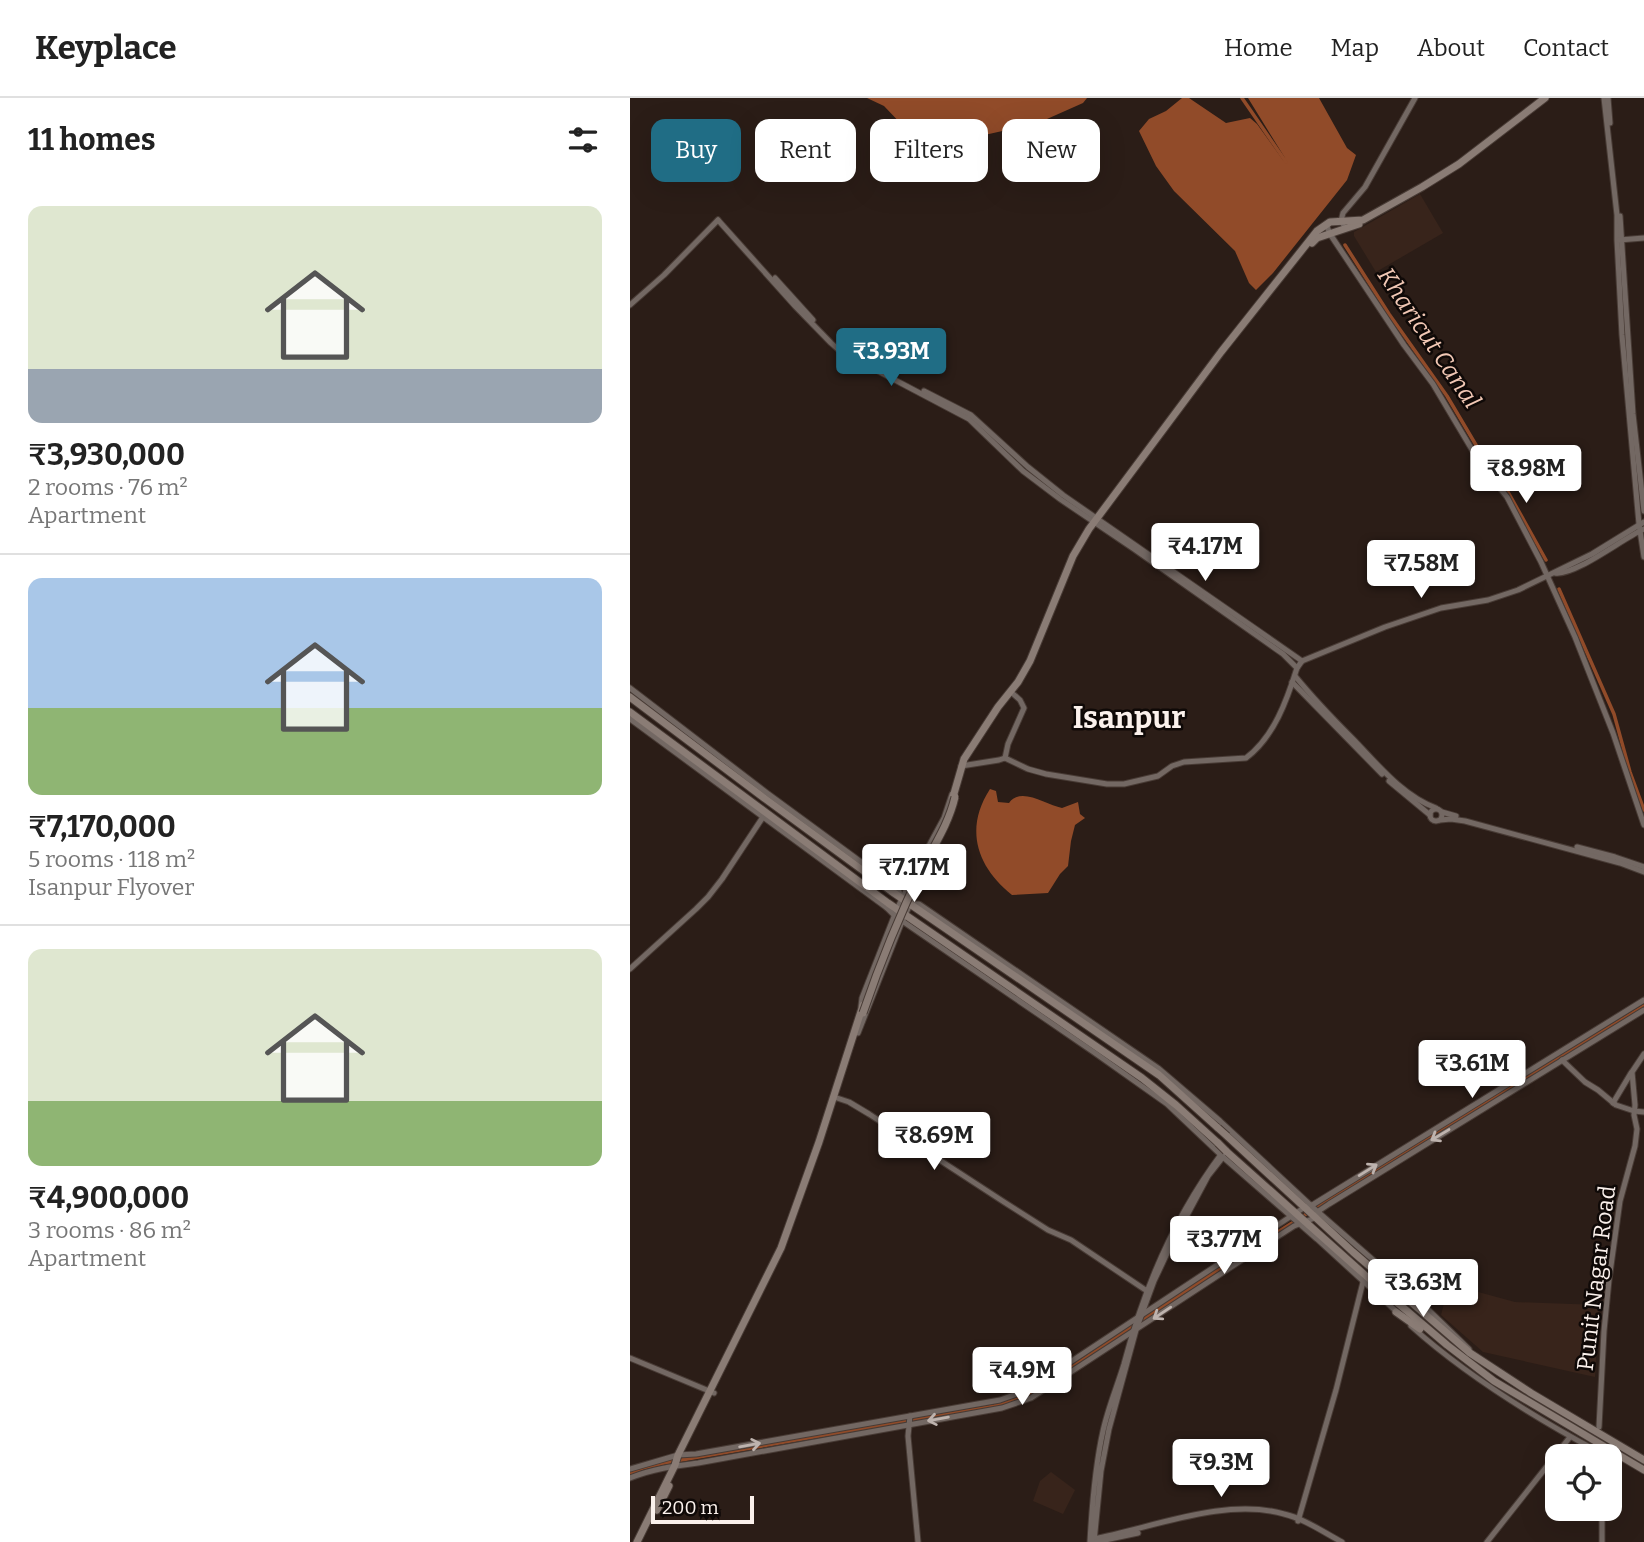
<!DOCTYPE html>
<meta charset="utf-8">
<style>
body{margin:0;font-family:Bitter,serif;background:#f2f2f2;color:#222;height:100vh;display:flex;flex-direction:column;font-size:26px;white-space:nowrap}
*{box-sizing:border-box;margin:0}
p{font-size:23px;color:#767676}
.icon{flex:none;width:38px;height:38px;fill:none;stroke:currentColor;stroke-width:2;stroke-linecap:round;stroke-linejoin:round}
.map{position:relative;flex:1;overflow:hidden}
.side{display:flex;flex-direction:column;background:#fff;width:630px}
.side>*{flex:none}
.guide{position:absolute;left:21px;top:21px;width:665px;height:63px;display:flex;gap:14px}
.controls{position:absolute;left:915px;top:1346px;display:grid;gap:14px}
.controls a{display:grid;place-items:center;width:77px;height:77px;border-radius:14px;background:#fff;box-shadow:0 7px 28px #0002;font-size:35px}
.scale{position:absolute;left:21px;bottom:18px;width:103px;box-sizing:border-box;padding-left:7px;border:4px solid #fbf1ec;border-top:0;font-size:19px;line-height:24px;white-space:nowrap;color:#fbf1ec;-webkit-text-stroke:5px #0f0907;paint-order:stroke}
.price{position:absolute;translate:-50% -60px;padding:0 16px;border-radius:7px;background:#fff;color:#222;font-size:23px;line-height:46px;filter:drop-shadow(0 2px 4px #0008)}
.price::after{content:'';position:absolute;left:50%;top:42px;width:21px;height:16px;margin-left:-10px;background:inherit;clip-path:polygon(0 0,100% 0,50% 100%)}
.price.on{background:#206d85;color:#fff}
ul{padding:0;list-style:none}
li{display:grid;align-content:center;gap:14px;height:371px;padding:0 28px}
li+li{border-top:2px solid #e0e0e0}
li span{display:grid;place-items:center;height:217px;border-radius:14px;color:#555}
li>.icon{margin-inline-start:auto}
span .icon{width:126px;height:126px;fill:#fffc;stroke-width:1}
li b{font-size:30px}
h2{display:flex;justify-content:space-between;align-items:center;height:84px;padding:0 28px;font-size:30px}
.tag{padding:0 24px;border-radius:14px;background:#fff;box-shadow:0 7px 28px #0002;font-size:24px;line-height:63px}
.tag.on{background:#206d85;color:#fff}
header{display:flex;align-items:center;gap:42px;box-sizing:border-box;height:98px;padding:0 35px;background:#fff;border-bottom:2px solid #e0e0e0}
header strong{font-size:33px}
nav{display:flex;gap:38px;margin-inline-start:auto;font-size:24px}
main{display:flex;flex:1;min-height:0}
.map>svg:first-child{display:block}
</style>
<header>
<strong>Keyplace</strong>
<nav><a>Home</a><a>Map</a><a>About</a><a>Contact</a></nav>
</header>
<main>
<section class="side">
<h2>11 homes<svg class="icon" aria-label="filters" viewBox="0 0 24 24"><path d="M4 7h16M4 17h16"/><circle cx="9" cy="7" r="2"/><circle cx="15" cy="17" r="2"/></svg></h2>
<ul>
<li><span style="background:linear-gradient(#dfe7d0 75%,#9aa5b1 0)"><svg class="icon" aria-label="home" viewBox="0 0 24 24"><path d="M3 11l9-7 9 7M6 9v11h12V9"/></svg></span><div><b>₹3,930,000</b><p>2 rooms · 76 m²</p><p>Apartment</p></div></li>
<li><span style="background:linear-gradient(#a9c7e8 60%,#8fb573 0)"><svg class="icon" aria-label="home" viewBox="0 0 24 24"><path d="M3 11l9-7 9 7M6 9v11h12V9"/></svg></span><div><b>₹7,170,000</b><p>5 rooms · 118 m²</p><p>Isanpur Flyover</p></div></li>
<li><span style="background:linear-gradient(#dfe7d0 70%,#8fb573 0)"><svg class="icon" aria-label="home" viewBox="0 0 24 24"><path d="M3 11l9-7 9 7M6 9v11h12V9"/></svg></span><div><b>₹4,900,000</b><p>3 rooms · 86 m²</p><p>Apartment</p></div></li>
</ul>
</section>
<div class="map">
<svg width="1014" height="1444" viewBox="0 0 1014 1444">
<rect width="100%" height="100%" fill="#2b1d17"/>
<g fill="#38241b">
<path d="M790,96L813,135L746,174L724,138V134Z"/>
<path d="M819,1186L885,1204L969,1207L965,1279L853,1254L811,1217Z"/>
<path d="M421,1374L445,1392L433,1416L403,1403L410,1383Z"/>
</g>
<g fill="#914b29">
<path d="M237,0H457L453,5L408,25L359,36L320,39L276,31L254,8Z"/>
<path d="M552,0H559L596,25L620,20L627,26L653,62L655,60L618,0H689L717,50L726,57L717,82L643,175L626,192L619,185L605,153L544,93L526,68L509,33L519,21L536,13Z"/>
<path d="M360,691L366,693L368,704L379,705C391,688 416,707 432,710L448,704L450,716L455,720L445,727L441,743L438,768L430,776L418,795L382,797C347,769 334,731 360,691Z"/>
</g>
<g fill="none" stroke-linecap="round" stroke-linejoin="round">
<g stroke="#914b29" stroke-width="3.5">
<path d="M612,0L656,64"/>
<path d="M715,147L759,216L817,298L846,347L868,376L916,462"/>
<path d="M929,491L984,616L1000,674L1014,712"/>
<path d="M685,1111L763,1061L1014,908"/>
<path d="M0,1376L13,1370L34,1365L364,1308L398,1298L589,1171L678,1115"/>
</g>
<g stroke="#483b35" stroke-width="7">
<g id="secondary">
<path d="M974,0L987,117V142L992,237L1009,426L1014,459"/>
<path d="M978,0L980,25"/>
<path d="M990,118L1003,316L1014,413"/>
<path d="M88,122L165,208L201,245L210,253L339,321L393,373L430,401L504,451L653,556L667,570"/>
<path d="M696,126L700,136L774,247L803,286L850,365L877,399L911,464L945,539L983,635L1014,727"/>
<path d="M713,126L711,123L713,115L735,89L785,0"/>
<path d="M989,142L1014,140"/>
<path d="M145,180L183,222"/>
<path d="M0,207L34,177L88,122"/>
<path d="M294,293L341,317L398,369L433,397L672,563"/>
<path d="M925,475C945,478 993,440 1014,431"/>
<path d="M665,578C683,600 703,621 724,642C748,667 773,698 806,710"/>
<path d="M662,584L752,676"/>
<path d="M0,590L137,695L268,791L271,799"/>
<path d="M0,621L257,810L260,811"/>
<path d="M375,660L378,646L394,610L390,602L381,594"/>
<path d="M331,668L369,662L375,660L398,671L416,676L477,686H494L528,678L542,668L554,664L616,660C644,639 657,602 667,570L672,563L755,529L811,510L858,502L888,492L962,456L1014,424"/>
<path d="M759,683L800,717"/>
<circle cx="806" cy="717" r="6"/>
<path d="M812,714L826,718"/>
<path d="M810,722L821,721L835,723L990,765L1014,774"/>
<path d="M947,749L985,759L1014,769"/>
<path d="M280,806H289L528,970L590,1023L688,1114L780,1194L839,1251"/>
<path d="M257,810L265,818L465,955L537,1006L593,1059L687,1141L767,1214"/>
<path d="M0,871L66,811L78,799L92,781L135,716"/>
<path d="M231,908L232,900L267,811L286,772L314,720L322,696"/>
<path d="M228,935L271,826L301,761"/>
<path d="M932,962L955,984L968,992L986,1007L1004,1013L1014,1014"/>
<path d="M204,999L219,1004L239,1016L374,1104L418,1132L441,1142L517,1193"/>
<path d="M983,1005L1001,975"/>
<path d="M781,1228C837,1278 902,1318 967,1353"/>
<path d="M0,1260L84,1295"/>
<path d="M280,1318L278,1338L288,1444"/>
<path d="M969,1329L974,1233L979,1182L990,1103L1005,1048L1007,1031L1004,1017L1005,1007L1002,974L1014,956"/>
<path d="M0,1371L48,1357L66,1356L370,1302L398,1292L675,1109L684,1106L1014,902"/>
<path d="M0,1380C22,1371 44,1368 68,1365L372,1310L401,1300L650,1137L664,1128L682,1121L690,1112L699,1106L1014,912"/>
<path d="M668,1423L706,1292L733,1184"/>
<path d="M463,1441C522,1430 595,1399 654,1416C675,1421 693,1434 712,1444"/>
<path d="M460,1444C462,1407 465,1369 473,1333C478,1310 487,1289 494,1266C514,1190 544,1119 592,1055L593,1059L578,1078L541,1147L524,1183L506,1232L479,1331L471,1373L464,1444"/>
<path d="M466,1444L508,1435"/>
<path d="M857,1444L940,1339"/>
<path d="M972,1444V1410"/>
</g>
</g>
<g stroke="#483b35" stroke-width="9">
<g id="primary">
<path d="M682,145L687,140L729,126"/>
<path d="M0,599L134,700L261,793L529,977L588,1030"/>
<path d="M0,614L258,805L512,980L546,1007L588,1045"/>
<path d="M323,699L334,661L368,609L388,584L400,563L443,458L459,431L591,254L687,133L700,124L733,122L792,89L829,66L915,0"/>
<path d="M597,1038L723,1154L840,1255L901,1295L1014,1362"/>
<path d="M596,1053L736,1178L817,1247L864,1283L1014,1372"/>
<path d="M766,1214L790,1231"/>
<path d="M27,1412L39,1388"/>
<path d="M7,1444L45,1367L48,1357L151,1150L189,1044L233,907"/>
</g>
</g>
<use href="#secondary" stroke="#736863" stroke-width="5"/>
<use href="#primary" stroke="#8a7c75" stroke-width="7"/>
<g stroke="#483b35" stroke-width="9" stroke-linecap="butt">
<g id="primary-bridge">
<path d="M233,915C250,865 270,816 293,769C305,746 319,725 325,699"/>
<path d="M588,1030L597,1038"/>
<path d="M588,1045L596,1053"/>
</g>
</g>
<use href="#primary-bridge" stroke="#8a7c75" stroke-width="7"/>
</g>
<defs><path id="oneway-shaft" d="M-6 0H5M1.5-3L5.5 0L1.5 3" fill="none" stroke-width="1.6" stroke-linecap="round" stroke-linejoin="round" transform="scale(1.75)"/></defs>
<g stroke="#beb3ae">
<use href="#oneway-shaft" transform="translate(810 1037) rotate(149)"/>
<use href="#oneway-shaft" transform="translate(738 1072) rotate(-32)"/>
<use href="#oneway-shaft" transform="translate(532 1215) rotate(146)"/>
<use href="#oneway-shaft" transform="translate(308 1321) rotate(170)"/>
<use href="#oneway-shaft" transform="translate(120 1347) rotate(-10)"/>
</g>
<g text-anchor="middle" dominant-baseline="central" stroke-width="5" stroke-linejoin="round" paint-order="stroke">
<g font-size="23" fill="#fbf1ec" stroke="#0f0907">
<text transform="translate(966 1180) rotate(-83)">Punit Nagar Road</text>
</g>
<g font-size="24" font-style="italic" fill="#f2c8b5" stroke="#0f0907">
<text transform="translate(799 240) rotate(56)">Kharicut Canal</text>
</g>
<g font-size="30" font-weight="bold" fill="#fbf1ec" stroke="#0f0907">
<text x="499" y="620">Isanpur</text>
</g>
</g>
</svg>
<div class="controls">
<a><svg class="icon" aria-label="locate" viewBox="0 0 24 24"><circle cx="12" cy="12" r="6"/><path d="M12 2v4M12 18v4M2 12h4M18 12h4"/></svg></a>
</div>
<div class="scale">200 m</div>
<b class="price on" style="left:261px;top:290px">₹3.93M</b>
<b class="price" style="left:896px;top:407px">₹8.98M</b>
<b class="price" style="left:575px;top:485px">₹4.17M</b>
<b class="price" style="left:791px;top:502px">₹7.58M</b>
<b class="price" style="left:284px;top:806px">₹7.17M</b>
<b class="price" style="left:842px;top:1002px">₹3.61M</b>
<b class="price" style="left:304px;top:1074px">₹8.69M</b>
<b class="price" style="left:594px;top:1178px">₹3.77M</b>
<b class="price" style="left:793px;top:1221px">₹3.63M</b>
<b class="price" style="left:392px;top:1309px">₹4.9M</b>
<b class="price" style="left:591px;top:1401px">₹9.3M</b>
<div class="guide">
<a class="tag on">Buy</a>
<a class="tag">Rent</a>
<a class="tag">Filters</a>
<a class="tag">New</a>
</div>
</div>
</main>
